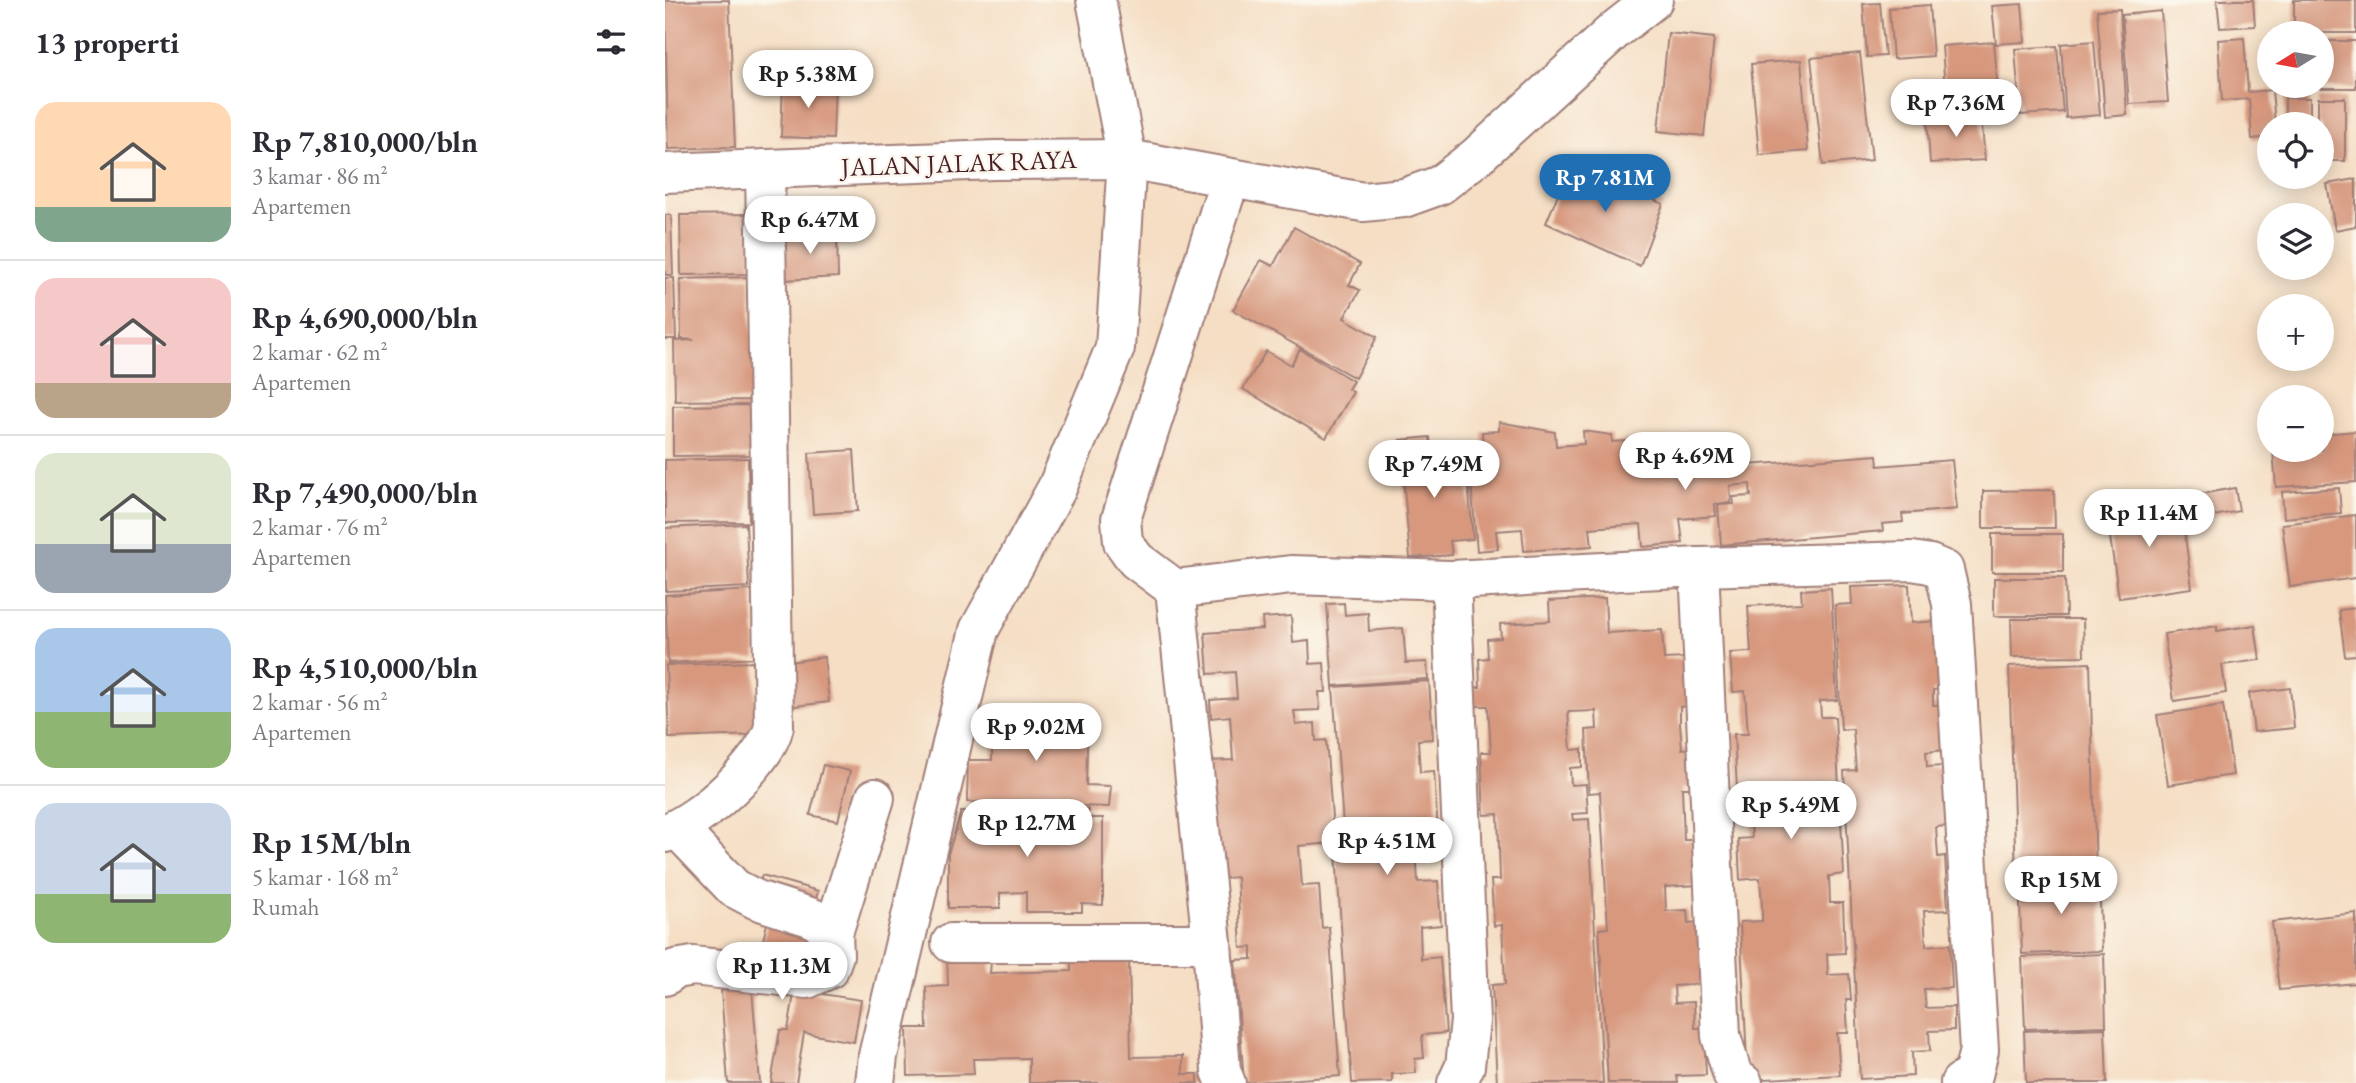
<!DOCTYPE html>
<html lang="id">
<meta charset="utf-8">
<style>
body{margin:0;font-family:"EB Garamond",serif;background:#f2f2f3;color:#2b2b33;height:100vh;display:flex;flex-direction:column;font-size:26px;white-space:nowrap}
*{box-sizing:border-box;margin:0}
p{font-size:23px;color:#7c7c81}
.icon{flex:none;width:38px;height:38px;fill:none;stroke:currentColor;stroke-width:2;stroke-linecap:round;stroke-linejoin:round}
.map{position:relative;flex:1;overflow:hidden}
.side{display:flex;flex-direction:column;background:#fff;width:665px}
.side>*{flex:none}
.needle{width:46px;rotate:259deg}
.fabs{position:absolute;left:1592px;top:21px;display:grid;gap:14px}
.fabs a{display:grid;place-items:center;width:77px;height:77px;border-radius:50%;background:#fff;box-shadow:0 4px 18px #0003;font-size:35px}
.price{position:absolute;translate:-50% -60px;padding:0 16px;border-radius:24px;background:#fff;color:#222;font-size:23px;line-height:46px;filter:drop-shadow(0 2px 4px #0008)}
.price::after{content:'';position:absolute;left:50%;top:42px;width:21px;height:16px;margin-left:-10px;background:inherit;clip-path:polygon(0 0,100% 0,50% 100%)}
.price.active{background:#1f6fb2;color:#fff}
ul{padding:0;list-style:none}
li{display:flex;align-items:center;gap:21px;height:175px;padding:0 35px}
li+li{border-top:2px solid #e1e1e2}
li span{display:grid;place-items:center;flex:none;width:196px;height:140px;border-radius:21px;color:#555}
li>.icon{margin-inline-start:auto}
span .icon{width:84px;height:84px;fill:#fffc;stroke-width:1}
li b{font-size:30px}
h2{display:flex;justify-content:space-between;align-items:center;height:84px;padding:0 35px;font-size:30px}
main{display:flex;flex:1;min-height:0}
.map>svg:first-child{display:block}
</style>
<main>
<section class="side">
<h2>13 properti<svg class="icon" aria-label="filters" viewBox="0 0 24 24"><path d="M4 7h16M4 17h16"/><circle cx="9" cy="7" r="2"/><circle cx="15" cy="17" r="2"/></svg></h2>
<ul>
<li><span style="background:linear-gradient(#ffd9b3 75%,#7fa58c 0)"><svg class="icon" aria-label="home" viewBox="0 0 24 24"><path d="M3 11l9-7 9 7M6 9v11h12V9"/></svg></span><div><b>Rp 7,810,000/bln</b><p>3 kamar · 86 m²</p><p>Apartemen</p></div></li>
<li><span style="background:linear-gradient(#f6c9c9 75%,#b9a48a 0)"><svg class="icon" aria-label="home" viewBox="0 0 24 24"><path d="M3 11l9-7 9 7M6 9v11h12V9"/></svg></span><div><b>Rp 4,690,000/bln</b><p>2 kamar · 62 m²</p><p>Apartemen</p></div></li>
<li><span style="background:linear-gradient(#dfe7d0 65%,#9aa5b1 0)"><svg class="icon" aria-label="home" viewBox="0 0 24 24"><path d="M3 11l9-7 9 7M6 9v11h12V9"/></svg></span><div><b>Rp 7,490,000/bln</b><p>2 kamar · 76 m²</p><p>Apartemen</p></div></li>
<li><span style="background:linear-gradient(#a9c7e8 60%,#8fb573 0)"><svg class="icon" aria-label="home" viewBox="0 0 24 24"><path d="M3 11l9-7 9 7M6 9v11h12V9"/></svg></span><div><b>Rp 4,510,000/bln</b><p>2 kamar · 56 m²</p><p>Apartemen</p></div></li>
<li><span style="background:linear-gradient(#c9d6e8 65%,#8fb573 0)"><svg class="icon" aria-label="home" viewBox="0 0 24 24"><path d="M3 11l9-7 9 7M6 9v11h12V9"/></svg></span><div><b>Rp 15M/bln</b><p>5 kamar · 168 m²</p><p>Rumah</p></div></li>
</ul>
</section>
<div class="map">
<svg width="1691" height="1083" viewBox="0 0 1691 1083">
<rect width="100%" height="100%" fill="#fbf7ec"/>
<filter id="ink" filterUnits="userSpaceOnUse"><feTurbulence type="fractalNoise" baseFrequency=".0143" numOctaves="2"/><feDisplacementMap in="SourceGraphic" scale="14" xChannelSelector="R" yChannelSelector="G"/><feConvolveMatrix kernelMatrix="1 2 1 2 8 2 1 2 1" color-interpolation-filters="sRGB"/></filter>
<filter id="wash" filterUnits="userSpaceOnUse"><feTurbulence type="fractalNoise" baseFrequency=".00686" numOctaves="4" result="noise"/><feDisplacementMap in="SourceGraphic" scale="28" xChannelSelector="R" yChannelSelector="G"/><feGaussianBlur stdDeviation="1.57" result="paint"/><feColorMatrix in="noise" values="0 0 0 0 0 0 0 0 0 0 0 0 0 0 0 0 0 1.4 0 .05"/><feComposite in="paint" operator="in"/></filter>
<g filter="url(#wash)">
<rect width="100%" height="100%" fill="#f5dec4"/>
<g id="blocks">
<g fill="#d7987e">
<path d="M64,0L70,147L3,149L0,1Z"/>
<path d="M1552,0H1588L1590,26L1555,28Z"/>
<rect x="1629" y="0" width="62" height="33"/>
<path d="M1215,3L1220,56L1202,57L1198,4Z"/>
<path d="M1357,4L1360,42L1331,44L1327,6Z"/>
<path d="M1264,5L1268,56L1228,59L1224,8Z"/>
<path d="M1455,9L1462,115L1440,117L1432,10Z"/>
<path d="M1496,11L1503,102L1464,104L1457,15Z"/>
<path d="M1003,33L1049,38L1039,136L993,131Z"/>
<path d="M1579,38L1583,92L1607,90L1610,124H1605V137L1587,139L1584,99L1557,101L1553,40Z"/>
<path d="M1429,41L1435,115L1401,118L1396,44Z"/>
<path d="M1657,41H1691V88H1629V86H1657Z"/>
<path d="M1329,42L1334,102L1281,106L1277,46Z"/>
<path d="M1392,46L1398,112L1355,115L1350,49Z"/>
<path d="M1195,53L1207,160L1158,165L1146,58Z"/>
<path d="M1136,60L1143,151L1094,155L1086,64Z"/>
<path d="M118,81L170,83L168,139L116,137Z"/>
<rect x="1620" y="98" width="25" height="26"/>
<path d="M1653,98H1680V161H1657V124H1653Z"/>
<path d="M1316,114L1320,160L1265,163L1262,118Z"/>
<path d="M907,161L998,204L975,266L881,223Z"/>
<path d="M1691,179V226L1670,230L1662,184Z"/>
<path d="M85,214L86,274L16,275L15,215Z"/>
<path d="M0,215H6L8,275H0Z"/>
<path d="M629,227L695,264L684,285L695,290L679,318L712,337L690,378L568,310L596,260L608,266Z"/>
<path d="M172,233L173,277L119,280L116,236Z"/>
<path d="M85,277L89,400L10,401L9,341L29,340L16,339L15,279Z"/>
<path d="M0,278H9L11,339H0Z"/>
<path d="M635,349L688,381L683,389L688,392L661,438L578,389L601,351L626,365Z"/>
<path d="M86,405L88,455L8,456V406Z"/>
<path d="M834,422L890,432L891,446L919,444L918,431L947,435V442L977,440L978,450L1061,443V453L1081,451L1083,465L1212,455L1213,466L1287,460L1292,509L1237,514L1238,522L1217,524L1218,531L1056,545L1053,505L1069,504L1068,497L1086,496L1085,484L1065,486L1066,503L1050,504L1051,516L1015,519L1018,543L978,547L976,524L925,528L927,546L859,551L857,529L831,531L833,549L812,551L805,470L820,469L817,432L834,431Z"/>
<path d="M1691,431V482L1611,487L1608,450H1657V434Z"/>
<path d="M765,437L767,462L801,459L808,539L785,541L787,555L745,558L735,440Z"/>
<path d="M189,450L193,511L148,514L144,453Z"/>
<path d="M83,458L84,522L0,523V460Z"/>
<path d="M1570,488L1574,511L1529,520L1524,496Z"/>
<path d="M1674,488L1676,513L1619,518L1617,492Z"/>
<path d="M1389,490L1390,528H1318V491Z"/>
<path d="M1515,499L1527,588L1454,598L1441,510Z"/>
<path d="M1691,515V578L1625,587L1617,524Z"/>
<path d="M81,524L84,587L1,591L0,528Z"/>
<rect x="1327" y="534" width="71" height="38"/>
<path d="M1329,578H1400L1401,616H1329Z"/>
<path d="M1244,585L1246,623L1272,621L1275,689L1268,690V705H1277L1280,750L1261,752L1262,767L1278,766L1281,826L1271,827L1273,857L1280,856L1283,910L1259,911L1261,946L1285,944L1287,988L1259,989L1261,1008L1289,1007V1030L1264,1031L1265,1051L1247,1052L1248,1076L1195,1079L1179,771L1191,770L1188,729L1176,730L1170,605L1187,604L1186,587Z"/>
<path d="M1166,588L1172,700L1155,701L1156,717H1170L1179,874L1164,876L1165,903H1178L1180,953L1162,954L1163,975L1184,974L1186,1000H1181L1183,1033H1172L1175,1075L1083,1080L1075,922L1097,921V907L1095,878L1075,880L1073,839L1087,838L1084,788L1072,789L1069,734H1083L1080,691L1068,692L1065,653L1086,652L1083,606L1137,603L1136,590Z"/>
<path d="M87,590L91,658L3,663L0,595Z"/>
<path d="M940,598L942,633L997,630L999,659L1022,658L1024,706L1015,707V724L1017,749L1027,748L1029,788H1017L1019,840H1031L1034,885L1000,887L1001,911L1022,910L1023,923L1035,922L1038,984L1009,986L1010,1003L1029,1002L1030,1028H1039L1041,1075L1012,1076L1013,1083H943L934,929L943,928L935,792L924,793L921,730L932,729L931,711L903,712L906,750L917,749V767L905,768L906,785L921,784L923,813L907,814L908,820L924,819L938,1083H832L827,985L840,984L837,925L829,926L826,880H835L833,814L819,815L816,752H826L823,706H808L807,688L815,687L814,659L823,658L822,639L836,638L835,624L885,621L884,601Z"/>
<path d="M679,603L680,615L703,613L704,631L738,628L741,663L762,662L763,679L668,686L662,604Z"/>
<path d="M1691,608V655L1680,656L1674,610Z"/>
<path d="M626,616L628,643L644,641L645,664L659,663L661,692H654L655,710L629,711L631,725L650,723L651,741L661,740L669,843L634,846L637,886L654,885L657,928L664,927L675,1076L579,1083L570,960L587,959V947L576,948L572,877L550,879L541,761L568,760L565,716L546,718L545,700L572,698L570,672L543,674L540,633L598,629L597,618Z"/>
<path d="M1346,619H1418L1419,656L1347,657Z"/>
<path d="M1590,625L1595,660L1557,665L1561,693L1509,701L1499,634L1552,626V631Z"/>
<path d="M159,657L164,702L122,707L116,663Z"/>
<path d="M90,662L92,735L4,738L1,665Z"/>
<path d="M1425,663L1431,873L1351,876L1344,666Z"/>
<path d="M764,681L768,739L753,740L755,772L769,771L774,848L751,849L753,882L773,881L776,925L755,927L756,959L775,957L781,1033L757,1035L759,1058L750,1059L751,1073L727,1074V1082L687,1083L671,854L680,853L668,687Z"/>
<path d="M1625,688L1629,728L1589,732L1584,693Z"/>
<path d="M1558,705L1568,775L1503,785L1492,715Z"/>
<path d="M328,712L423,715L421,785L446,786L444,807L302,802L303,760H327Z"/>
<path d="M158,765L185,771L173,821L145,815Z"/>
<path d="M335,809H423V818H438V905L417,904V912H361V892L335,893V908H283V854L296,812H335Z"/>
<path d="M97,875L153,891L136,958L96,948L103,920L86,915Z"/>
<path d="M1434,877L1437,951L1357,954L1354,880Z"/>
<path d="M1691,913V983L1614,990L1607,922Z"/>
<path d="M27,946L141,966L137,991L196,1000L189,1042L139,1033L131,1083H106L115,1030H123L129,994L22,976Z"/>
<path d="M282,954H301V962H326L325,973L406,971V958L464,957L466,1057L518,1056V1074H533V1083H364V1058L308,1059L309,1074L243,1076L242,1028H262L261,987L283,986Z"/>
<path d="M1439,954L1441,1026L1360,1029L1357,957Z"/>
<path d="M87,989L95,1083H63L56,991Z"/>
<path d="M1440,1028L1442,1083H1361L1359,1031Z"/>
</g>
</g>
</g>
<g filter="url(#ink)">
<use href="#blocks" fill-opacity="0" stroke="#a07e78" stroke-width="2"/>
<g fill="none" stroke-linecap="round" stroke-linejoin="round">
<g stroke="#a07e78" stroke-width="42">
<g id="minor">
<path d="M0,173L329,160L462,159L698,202L739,198L775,185L811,157L950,30L988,0"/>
<path d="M565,179L456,519L458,542L471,560L510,589L626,575L786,580L1034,567L1247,561L1265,564L1279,570L1287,604L1314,1050L1308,1075L1295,1083"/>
<path d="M1034,567L1056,1036L1068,1076L1078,1083"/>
<path d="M786,580L805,1021L800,1066L792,1083"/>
<path d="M510,589L547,943L556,1071L561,1083"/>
<path d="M0,833C34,823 102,761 109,726L100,169"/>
<path d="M168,933L210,798"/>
<path d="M286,943H547"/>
<path d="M0,976L10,969L28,966L142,979L164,969L169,955L168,933L148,918L92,900L69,888L13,829"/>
<path d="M210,1083L213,1056L314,630L392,488L450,348L462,159L431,0"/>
</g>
</g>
<use href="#minor" stroke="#fff" stroke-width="38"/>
</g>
</g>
<g text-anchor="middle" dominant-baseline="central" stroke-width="5" stroke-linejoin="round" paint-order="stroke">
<g font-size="26" fill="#4a1f2b" stroke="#fbf7ec">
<text transform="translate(294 163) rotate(-2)">JALAN JALAK RAYA</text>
</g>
</g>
</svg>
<div class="fabs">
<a><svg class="needle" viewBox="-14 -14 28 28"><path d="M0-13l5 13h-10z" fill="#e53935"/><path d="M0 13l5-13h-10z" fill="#7c7c81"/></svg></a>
<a><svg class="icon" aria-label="locate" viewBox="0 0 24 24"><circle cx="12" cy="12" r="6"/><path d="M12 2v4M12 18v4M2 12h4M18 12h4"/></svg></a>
<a><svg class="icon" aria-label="layers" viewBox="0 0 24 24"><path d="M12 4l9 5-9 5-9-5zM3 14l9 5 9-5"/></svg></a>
<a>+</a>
<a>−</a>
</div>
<b class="price" style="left:143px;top:110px">Rp 5.38M</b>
<b class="price" style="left:1291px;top:139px">Rp 7.36M</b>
<b class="price active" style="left:940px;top:214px">Rp 7.81M</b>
<b class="price" style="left:145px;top:256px">Rp 6.47M</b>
<b class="price" style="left:1020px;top:492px">Rp 4.69M</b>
<b class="price" style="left:769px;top:500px">Rp 7.49M</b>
<b class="price" style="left:1484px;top:549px">Rp 11.4M</b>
<b class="price" style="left:371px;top:763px">Rp 9.02M</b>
<b class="price" style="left:1126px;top:841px">Rp 5.49M</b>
<b class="price" style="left:362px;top:859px">Rp 12.7M</b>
<b class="price" style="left:722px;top:877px">Rp 4.51M</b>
<b class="price" style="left:1396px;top:916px">Rp 15M</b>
<b class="price" style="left:117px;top:1002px">Rp 11.3M</b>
</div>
</main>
